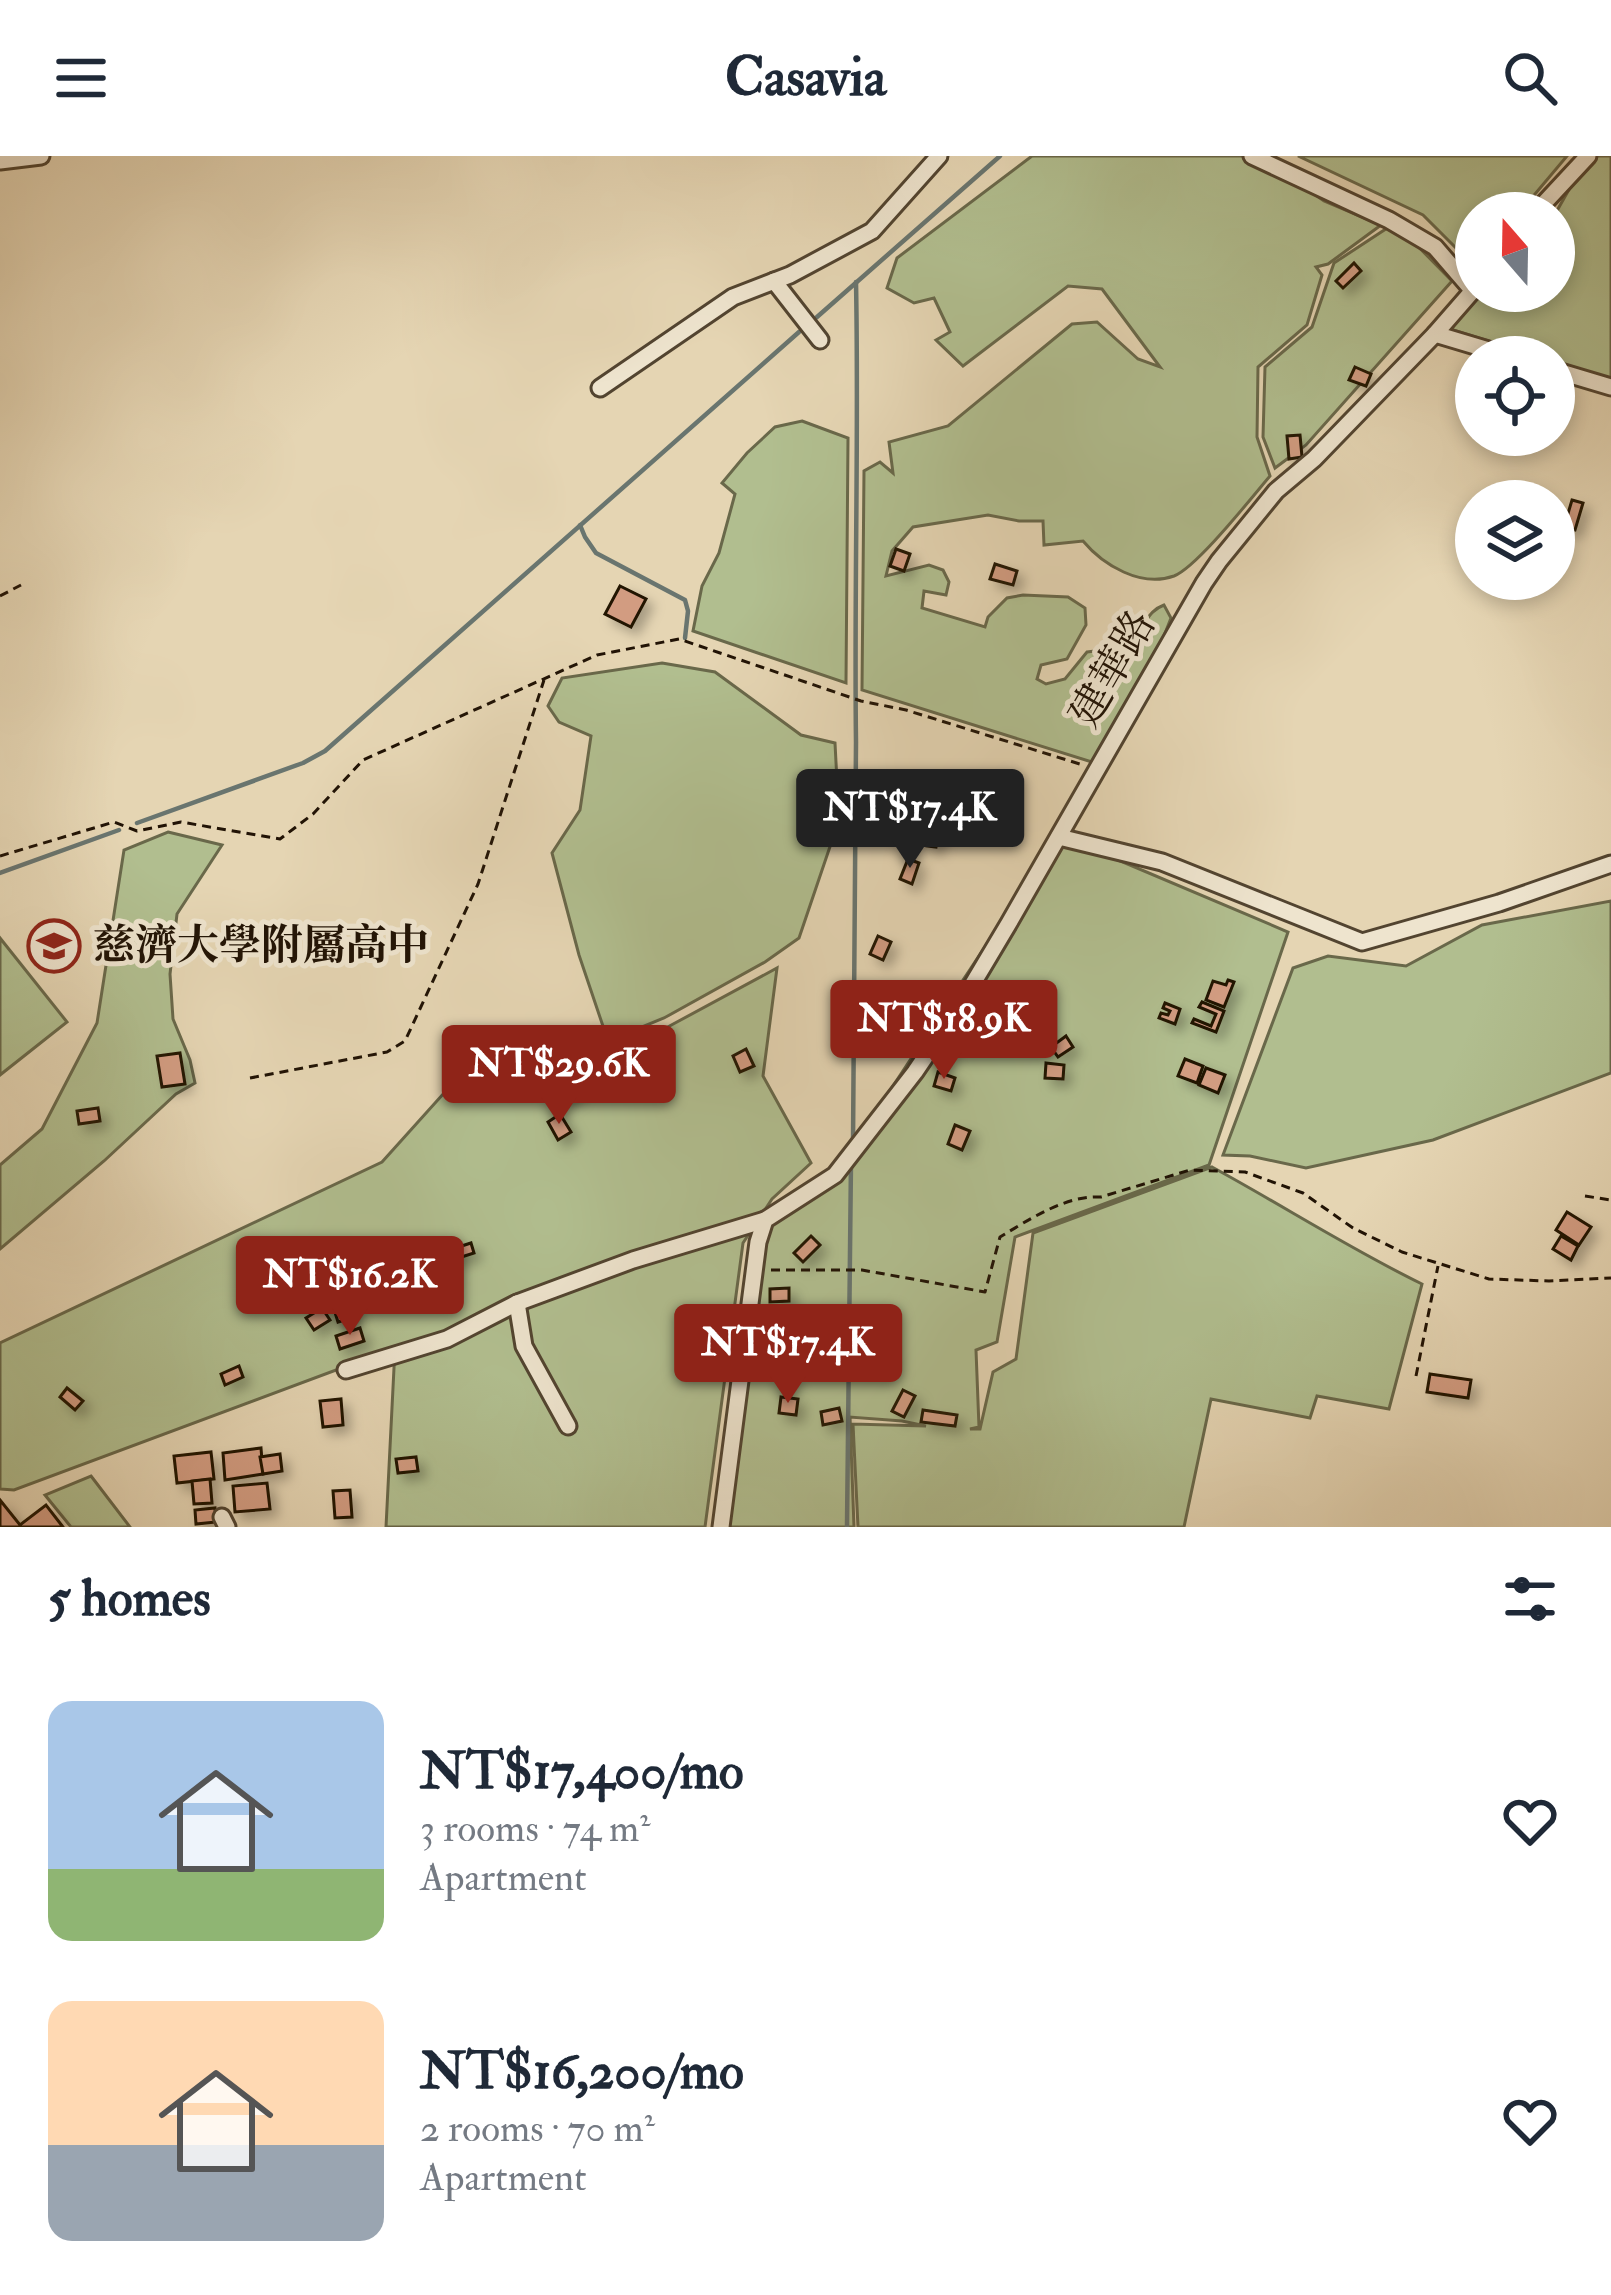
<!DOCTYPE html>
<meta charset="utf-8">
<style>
body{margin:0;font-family:"IM FELL Double Pica","Noto Serif TC",serif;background:#f6f6f7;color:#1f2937;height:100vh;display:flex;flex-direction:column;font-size:45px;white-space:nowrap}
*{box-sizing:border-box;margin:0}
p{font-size:39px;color:#747a83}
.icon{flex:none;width:66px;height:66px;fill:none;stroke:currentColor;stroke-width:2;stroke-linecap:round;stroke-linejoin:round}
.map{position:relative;height:1371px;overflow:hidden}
.sheet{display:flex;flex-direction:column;background:#fff;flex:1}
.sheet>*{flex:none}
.needle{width:78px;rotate:340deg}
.controls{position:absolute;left:1455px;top:36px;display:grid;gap:24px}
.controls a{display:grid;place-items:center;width:120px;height:120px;border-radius:50%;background:#fff;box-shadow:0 6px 18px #0003;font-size:60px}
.price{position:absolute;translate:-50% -102px;padding:0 27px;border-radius:12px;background:#8f2418;color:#fff;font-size:39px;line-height:78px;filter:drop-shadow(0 3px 6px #0008)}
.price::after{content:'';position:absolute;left:50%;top:72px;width:36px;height:27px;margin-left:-18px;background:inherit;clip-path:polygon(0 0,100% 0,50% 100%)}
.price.active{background:#222;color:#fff}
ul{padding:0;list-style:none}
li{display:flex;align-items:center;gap:36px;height:300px;padding:0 48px}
li span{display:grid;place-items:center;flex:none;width:336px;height:240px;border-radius:24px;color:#555}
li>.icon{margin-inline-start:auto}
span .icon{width:144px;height:144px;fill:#fffc;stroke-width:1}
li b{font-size:51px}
h2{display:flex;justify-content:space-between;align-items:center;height:144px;padding:0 48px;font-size:51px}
header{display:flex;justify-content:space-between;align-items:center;height:156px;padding:0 48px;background:#fff;font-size:54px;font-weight:700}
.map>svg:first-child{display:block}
</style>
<header><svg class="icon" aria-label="menu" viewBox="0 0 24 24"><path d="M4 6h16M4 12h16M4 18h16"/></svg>Casavia<svg class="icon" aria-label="search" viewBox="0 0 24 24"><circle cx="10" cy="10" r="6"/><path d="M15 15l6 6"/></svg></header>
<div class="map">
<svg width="1611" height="1371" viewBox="0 0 1611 1371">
<defs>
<filter id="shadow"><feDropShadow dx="7" dy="7" stdDeviation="6" flood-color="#0004"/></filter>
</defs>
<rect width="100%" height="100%" fill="#e5d5b3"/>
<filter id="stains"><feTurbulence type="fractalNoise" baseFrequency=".00167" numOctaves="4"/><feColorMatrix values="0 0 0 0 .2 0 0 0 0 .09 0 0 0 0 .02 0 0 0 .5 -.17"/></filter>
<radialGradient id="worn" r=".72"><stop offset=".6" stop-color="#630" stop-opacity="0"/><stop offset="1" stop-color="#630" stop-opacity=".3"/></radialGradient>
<g fill="#b1be8f" stroke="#69684a" stroke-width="3">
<path d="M1032,0H1244L1298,27L1324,45L1381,69L1328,108L1316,111L1322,119L1307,169L1258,211L1257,281L1270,320C1252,341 1197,411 1174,420C1141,432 1103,409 1083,385L1044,389L1043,365H1019L988,359L913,371L892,395L886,420L929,409L943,414L949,426L946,439L924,435L922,452L985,471L988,461L1007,442L1023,439L1068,441L1085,452L1086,469L1067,503L1041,509L1037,523L1046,528L1065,523L1087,496C1102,495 1124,489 1135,478C1147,467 1148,455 1164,449L1171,462L1160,490L1095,607L862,534L864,315L880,306L893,317L889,286L948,270L1072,168L1097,166L1138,203L1160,211L1102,133L1068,130L963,210L936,184L950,176L934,142L914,147L887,132L897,102Z"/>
<path d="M1298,0H1567L1519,57H1476V107L1474,110L1423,59Z"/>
<path d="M1588,0H1611V223L1554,205V201H1540L1450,173L1451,159L1476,135H1554V60Z"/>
<path d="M1395,67L1452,125L1306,289L1275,312L1263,281L1265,211L1312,171L1334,107Z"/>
<path d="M802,265L848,282L846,527L693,475L702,430L719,397L735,338L722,327L747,297L775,271Z"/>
<path d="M662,507L715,516L801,579L835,587L839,664L799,782L765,806L664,862L608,885L579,799L552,697L580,654L591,580L559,566L548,550L562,522Z"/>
<path d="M168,676L222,689L177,758L170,818L173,863L190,904L195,927L176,938L104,1005L0,1093V1009L42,973L97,867L124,694Z"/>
<path d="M1059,679L1288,776L1209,1009L1015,1081L997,1186L976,1194L979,1271L970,1273H980L993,1216L1016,1203L1033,1077L1212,1011C1282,1049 1350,1093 1422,1128L1389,1253L1317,1240L1310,1262L1211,1243L1184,1371H858L853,1268L926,1270L902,1265L850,1261L854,1371H724L766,1079L776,1062L842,1007Z"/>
<path d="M1611,745V917L1433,984L1306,1012L1250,1000L1223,999L1293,812L1328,800L1406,810L1482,769Z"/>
<path d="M0,782L67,866L0,919Z"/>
<path d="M777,812L763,920L811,1007L772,1043L743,1087L705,1371H386L395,1192L14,1334L0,1333V1187L382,1006L453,927L514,933L664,873Z"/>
<path d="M91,1320L130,1371H71L45,1339Z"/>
</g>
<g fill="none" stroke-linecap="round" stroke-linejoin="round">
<g stroke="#69756f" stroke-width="4.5">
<path d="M817,161L1000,0"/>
<path d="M580,369L585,381L596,397L685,444L688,455L685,482"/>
<path d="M137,667L303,607L325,595L799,176"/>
<path d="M0,717L119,674"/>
<path d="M853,987L856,586C854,433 859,279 856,126"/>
<path d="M847,1371L851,1005"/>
</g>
</g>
<g fill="#d29c81" stroke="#211305" stroke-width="3" filter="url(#shadow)">
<path d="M1354,107L1361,115L1343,132L1336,125Z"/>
<path d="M1355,211L1371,218L1366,230L1349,224Z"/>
<path d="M1300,279L1302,301L1289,303L1287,280Z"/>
<path d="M1572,344L1583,347L1575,374L1564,371Z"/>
<path d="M896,393L910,398L904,415L890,410Z"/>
<path d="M995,408L1017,415L1013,429L990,423Z"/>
<path d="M620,430L646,443L631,471L605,458Z"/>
<path d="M930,665L940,666L936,691L927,690Z"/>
<path d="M908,703L919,707L912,728L900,723Z"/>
<path d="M878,780L891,786L883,804L870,798Z"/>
<path d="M1228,824L1234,826L1224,851L1206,844L1213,825L1226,829Z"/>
<path d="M1202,846L1224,855L1216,876L1192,867L1194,863L1211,870L1216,858L1199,851Z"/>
<path d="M1165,847L1180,853L1175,868L1159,862L1161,857L1168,859L1170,855L1163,852Z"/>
<rect x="1021" y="868" width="18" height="15"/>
<path d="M1066,880L1073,891L1058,901L1051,891Z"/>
<path d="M746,893L754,910L740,916L733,900Z"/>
<path d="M180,897L185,928L162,931L157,900Z"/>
<path d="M1185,903L1203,910L1197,927L1178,920Z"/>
<path d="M1046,907L1064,909L1063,923L1045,922Z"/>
<path d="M1206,912L1225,919L1218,937L1199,929Z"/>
<path d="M938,916L955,922L951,935L934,930Z"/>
<path d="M570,923L577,937L564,944L557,930Z"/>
<path d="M98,952L100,965L79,968L77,955Z"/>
<path d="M560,958L571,976L558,984L548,966Z"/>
<path d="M955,969L970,975L962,994L948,988Z"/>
<path d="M1567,1056L1591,1071L1579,1089L1556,1074Z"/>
<path d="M811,1080L820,1089L803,1106L794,1097Z"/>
<path d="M1561,1080L1578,1090L1571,1104L1553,1093Z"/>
<path d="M471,1087L474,1097L452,1104L449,1094Z"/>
<path d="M427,1100L452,1117L441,1133L416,1115Z"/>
<path d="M789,1132V1145L770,1146V1133Z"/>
<path d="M349,1145L354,1161L338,1166L333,1150Z"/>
<path d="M322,1152L330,1164L314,1174L306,1162Z"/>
<path d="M761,1162L781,1165L778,1184L757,1180Z"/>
<path d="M360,1172L364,1185L340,1193L336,1180Z"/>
<path d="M239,1210L243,1221L225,1229L221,1218Z"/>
<path d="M1430,1218L1471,1224L1468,1242L1427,1236Z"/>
<path d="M67,1232L83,1245L75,1254L60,1241Z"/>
<path d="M903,1234L915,1240L904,1261L892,1255Z"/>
<path d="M781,1241L798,1243L796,1259L779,1257Z"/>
<path d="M341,1243L343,1269L323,1271L320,1245Z"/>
<path d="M839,1252L842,1265L823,1269L821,1256Z"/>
<path d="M923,1254L957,1259L955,1270L921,1266Z"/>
<path d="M261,1292L263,1318L225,1324L223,1297Z"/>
<path d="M211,1296L214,1323L177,1327L174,1300Z"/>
<path d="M280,1298L282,1315L263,1318L260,1301Z"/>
<path d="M416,1301L418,1315L398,1317L396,1303Z"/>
<path d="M210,1323L212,1347L194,1348L192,1325Z"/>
<path d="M267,1327L270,1353L235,1356L233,1330Z"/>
<path d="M350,1334L352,1361L335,1362L333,1335Z"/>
<path d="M0,1344L20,1369L46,1349L63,1371H0Z"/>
<path d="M215,1352L216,1366L196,1368L195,1354Z"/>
</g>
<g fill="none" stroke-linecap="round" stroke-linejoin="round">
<g stroke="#524430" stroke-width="21">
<g id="minor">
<path d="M1252,0L1389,64L1435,91L1473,135"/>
<path d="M0,5L41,0"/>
<path d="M1535,57L1588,0"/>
<path d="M774,125L820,184"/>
<path d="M1435,178L1476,131"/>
<path d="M1554,214L1611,231"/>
<path d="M600,232L733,141L790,119L872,75L939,0"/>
<path d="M1059,681L1162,706L1362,786L1499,747L1611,708"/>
<path d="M517,1147L524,1190L568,1270"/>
<path d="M346,1214L447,1183L517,1147L633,1104L765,1064"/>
<path d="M222,1361L227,1371"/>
<path d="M721,1371L758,1086L765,1064L835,1019L915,916L959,851L1009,767L1204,427L1219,405L1276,335L1314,303L1435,178L1512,201"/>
</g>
</g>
<g stroke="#211305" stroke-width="3" stroke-dasharray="9 6" stroke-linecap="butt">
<path d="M0,440L21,429"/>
<path d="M0,700L114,666L137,675L181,666L280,683L313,658L363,604L597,499L679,483L861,545L906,554L1083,609"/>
<path d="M250,922L387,896L405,885L478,728L544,524"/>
<path d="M1585,1040L1611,1044"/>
<path d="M771,1114H862L985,1136L1000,1081C1030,1063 1066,1039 1101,1041L1190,1014L1245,1016L1303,1037L1353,1072L1402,1096L1489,1123L1549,1125L1611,1122"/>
<path d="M1416,1220L1438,1110"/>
</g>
<use href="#minor" stroke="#eee4ce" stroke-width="15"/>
</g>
<defs>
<g id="school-ring" transform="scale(2.7)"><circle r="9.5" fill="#eee4ce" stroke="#8f2418" stroke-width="1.5"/><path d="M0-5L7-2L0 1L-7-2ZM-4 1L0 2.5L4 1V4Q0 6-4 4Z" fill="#8f2418"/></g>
</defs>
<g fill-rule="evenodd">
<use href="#school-ring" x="54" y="790"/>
</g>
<g text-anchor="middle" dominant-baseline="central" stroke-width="10" stroke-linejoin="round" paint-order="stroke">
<g font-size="42" fill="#211305" stroke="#eee4ce">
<text transform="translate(1113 513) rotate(-60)">建華路</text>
</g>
<g font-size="42" font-weight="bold" fill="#211305" stroke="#eee4ce" text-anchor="start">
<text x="93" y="790">慈濟大學附屬高中</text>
</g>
</g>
<rect width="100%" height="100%" filter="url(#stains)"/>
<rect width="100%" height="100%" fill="url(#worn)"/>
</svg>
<div class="controls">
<a><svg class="needle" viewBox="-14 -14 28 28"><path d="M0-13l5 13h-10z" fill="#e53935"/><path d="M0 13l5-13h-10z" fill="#747a83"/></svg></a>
<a><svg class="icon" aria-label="locate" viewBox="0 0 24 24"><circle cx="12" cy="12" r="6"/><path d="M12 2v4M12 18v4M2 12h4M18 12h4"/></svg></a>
<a><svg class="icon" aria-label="layers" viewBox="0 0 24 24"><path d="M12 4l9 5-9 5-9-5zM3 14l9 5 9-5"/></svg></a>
</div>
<b class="price active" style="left:910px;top:715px">NT$17.4K</b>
<b class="price" style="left:944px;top:926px">NT$18.9K</b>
<b class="price" style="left:559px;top:971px">NT$29.6K</b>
<b class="price" style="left:350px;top:1182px">NT$16.2K</b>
<b class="price" style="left:788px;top:1250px">NT$17.4K</b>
</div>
<section class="sheet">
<h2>5 homes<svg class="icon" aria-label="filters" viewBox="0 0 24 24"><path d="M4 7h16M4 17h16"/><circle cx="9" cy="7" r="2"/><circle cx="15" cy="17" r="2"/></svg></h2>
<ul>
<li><span style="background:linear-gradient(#a9c7e8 70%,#8fb573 0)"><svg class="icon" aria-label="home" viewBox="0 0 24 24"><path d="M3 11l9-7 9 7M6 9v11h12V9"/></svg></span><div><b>NT$17,400/mo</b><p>3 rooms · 74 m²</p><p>Apartment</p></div><svg class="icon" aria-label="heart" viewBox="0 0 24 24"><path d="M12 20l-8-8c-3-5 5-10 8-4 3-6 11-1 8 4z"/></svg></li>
<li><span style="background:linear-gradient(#ffd9b3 60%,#9aa5b1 0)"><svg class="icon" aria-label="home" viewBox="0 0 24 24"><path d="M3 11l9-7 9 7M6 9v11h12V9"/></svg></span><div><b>NT$16,200/mo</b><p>2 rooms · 70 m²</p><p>Apartment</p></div><svg class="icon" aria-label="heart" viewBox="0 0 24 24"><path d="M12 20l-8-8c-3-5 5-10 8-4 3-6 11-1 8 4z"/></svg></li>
</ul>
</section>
